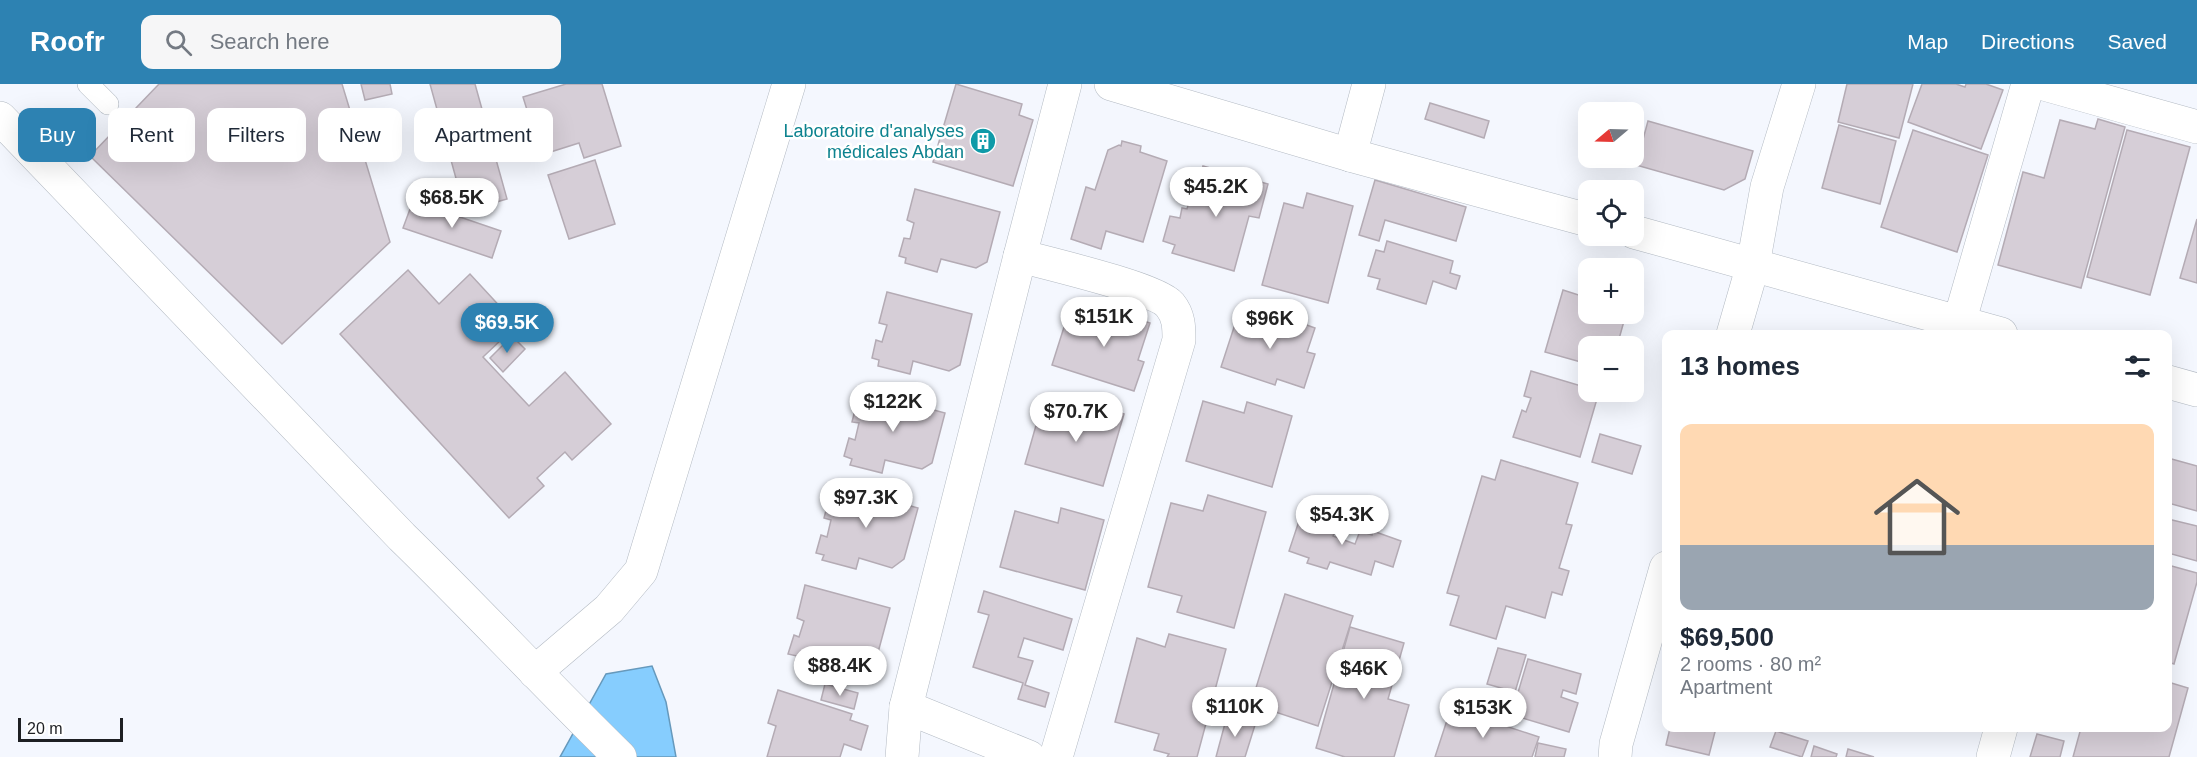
<!DOCTYPE html>
<meta charset="utf-8">
<style>
body{margin:0;font-family:Arial,sans-serif;background:#f6f6f7;color:#1f2937;height:100vh;display:flex;flex-direction:column;font-size:22px;white-space:nowrap}
*{box-sizing:border-box;margin:0}
p{font-size:20px;color:#747a83}
.icon{flex:none;width:33px;height:33px;fill:none;stroke:currentColor;stroke-width:2;stroke-linecap:round;stroke-linejoin:round}
.map{position:relative;flex:1;overflow:hidden}
.sheet{position:absolute;left:1662px;top:246px;width:510px;height:402px;display:flex;flex-direction:column;background:#fff;border-radius:12px;box-shadow:0 6px 24px #0002}
.sheet>*{flex:none}
.banner{position:absolute;left:18px;top:24px;width:570px;height:54px;display:flex;gap:12px}
.needle{width:39px;rotate:251deg}
.buttons{position:absolute;left:1578px;top:18px;display:grid;gap:12px}
.buttons a{display:grid;place-items:center;width:66px;height:66px;border-radius:12px;background:#fff;box-shadow:0 6px 24px #0002;font-size:30px}
.scale{position:absolute;left:18px;bottom:15px;width:105px;box-sizing:border-box;padding-left:6px;border:3px solid #1d1f23;border-top:0;font-size:16px;line-height:21px;white-space:nowrap;color:#1d1f23;-webkit-text-stroke:4px #fff;paint-order:stroke}
.price{position:absolute;translate:-50% -51px;padding:0 14px;border-radius:21px;background:#fff;color:#222;font-size:20px;line-height:39px;filter:drop-shadow(0 2px 3px #0008)}
.price::after{content:'';position:absolute;left:50%;top:36px;width:18px;height:14px;margin-left:-9px;background:inherit;clip-path:polygon(0 0,100% 0,50% 100%)}
.price.active{background:#2d82b2;color:#fff}
ul{padding:0;list-style:none}
li{display:grid;align-content:center;gap:12px;height:318px;padding:0 18px}
li+li{border-top:2px solid #e0e1e3}
li span{display:grid;place-items:center;height:186px;border-radius:12px;color:#555}
li>.icon{margin-inline-start:auto}
span .icon{width:108px;height:108px;fill:#fffc;stroke-width:1}
li b{font-size:26px}
h2{display:flex;justify-content:space-between;align-items:center;height:72px;padding:0 18px;font-size:26px}
.pill{padding:0 21px;border-radius:12px;background:#fff;box-shadow:0 6px 24px #0002;font-size:21px;line-height:54px}
.pill.active{background:#2d82b2;color:#fff}
header{display:flex;align-items:center;gap:36px;box-sizing:border-box;height:84px;padding:0 30px;background:#2d82b2;color:#fff}
header strong{font-size:28px}
nav{display:flex;gap:33px;margin-inline-start:auto;font-size:21px}
.search{width:420px;height:54px;background:#f6f6f7;display:flex;align-items:center;gap:15px;box-sizing:border-box;padding:0 21px;border-radius:12px;color:#747a83;font-size:22px}
.map>svg:first-child{display:block}
</style>
<header>
<strong>Roofr</strong>
<div class="search"><svg class="icon" aria-label="search" viewBox="0 0 24 24"><circle cx="10" cy="10" r="6"/><path d="M15 15l6 6"/></svg>Search here</div>
<nav><a>Map</a><a>Directions</a><a>Saved</a></nav>
</header>
<div class="map">
<svg width="2197" height="673" viewBox="0 0 2197 673">
<rect width="100%" height="100%" fill="#f4f7fe"/>
<path fill="#86cdfe" stroke="#6699bc" stroke-width="1.5" d="M652,582L666,618L676,673H560L606,590Z"/>
<g fill="#d6ced7" stroke="#b4abb4" stroke-width="1.5">
<path d="M159,0H342L390,158L282,260L90,72Z"/>
<path d="M361,0H390L392,10L365,16Z"/>
<path d="M430,0H475L507,115L465,127Z"/>
<path d="M566,0H602L621,62L584,74L579,59L541,71L523,13Z"/>
<path d="M956,0L1022,20L1019,31L1033,36L1013,102L933,78Z"/>
<path d="M1847,0H1913L1899,54L1838,38Z"/>
<path d="M1922,0H1956L1965,3L1966,0H1986L2003,6L1981,65L1908,38Z"/>
<path d="M1430,19L1489,37L1484,54L1425,35Z"/>
<path d="M2098,35L2125,43L2081,204L1998,181L2023,88L2044,94L2060,36L2095,45Z"/>
<path d="M1648,37L1753,67L1745,95L1724,106L1636,81Z"/>
<path d="M1839,41L1896,57L1880,120L1822,104Z"/>
<path d="M1913,46L1988,71L1957,168L1881,143Z"/>
<path d="M2127,46L2190,63L2150,211L2087,193Z"/>
<path d="M1122,57L1141,62L1140,68L1167,77L1143,158L1106,147L1101,165L1071,155L1086,103L1095,106L1108,66L1119,61L1121,62Z"/>
<path d="M595,76L615,140L569,155L548,91Z"/>
<path d="M1203,82L1268,100L1259,134L1249,132L1234,187L1172,169L1175,161L1163,157L1170,132L1180,134L1182,124L1187,125L1193,104L1197,105Z"/>
<path d="M1375,96L1466,123L1456,157L1385,136L1379,157L1359,151Z"/>
<path d="M915,105L1000,128L987,178L976,184L941,175L937,188L905,179L906,174L899,172L904,154L910,155L914,139L907,136Z"/>
<path d="M1307,109L1353,122L1328,219L1262,201L1284,119L1303,124Z"/>
<path d="M413,117L501,147L492,174L403,144Z"/>
<path d="M2197,135V199L2180,194Z"/>
<path d="M1387,157L1453,177L1450,189L1460,192L1456,205L1433,197L1426,220L1377,205L1380,195L1368,192L1376,166L1384,168Z"/>
<path d="M408,186L439,220L470,190L517,241L483,273L529,322L565,288L611,340L572,376L565,368L537,394L544,402L509,434L340,250Z"/>
<path d="M1563,206L1588,214V230H1626L1617,262H1588V280L1545,268Z"/>
<path d="M887,208L972,230L960,281L949,287L913,277L910,290L878,282L879,276L872,274L876,256L882,258L887,241L879,239Z"/>
<path d="M1108,226L1150,239L1138,276L1144,278L1134,307L1052,281L1065,240L1069,241L1073,230L1086,235L1088,227L1106,233Z"/>
<path d="M1239,228L1273,240L1276,230L1315,244L1307,268L1315,270L1304,304L1277,295L1275,301L1221,283Z"/>
<path d="M512,252L525,265L503,288L490,274Z"/>
<path d="M1531,287L1588,304V308H1599L1580,373L1513,353L1522,326L1526,328L1531,314L1524,312Z"/>
<path d="M860,306L945,329L932,379L922,385L885,376L882,389L850,381L852,375L844,372L849,354L855,356L859,339L852,338Z"/>
<path d="M1203,317L1244,329L1247,318L1292,332L1272,403L1186,377Z"/>
<path d="M1062,321L1095,330L1097,321L1124,330L1103,402L1025,380L1041,324L1060,329Z"/>
<path d="M1600,350L1641,362L1632,390L1592,378Z"/>
<path d="M2168,374L2197,382V427L2168,419Z"/>
<path d="M1501,376L1578,399L1566,440L1572,441L1559,484L1569,487L1562,511L1552,508L1545,534L1506,522L1496,555L1450,541L1459,512L1447,509L1482,392L1495,396Z"/>
<path d="M833,400L918,424L904,475L892,484L859,474L856,485L822,476L824,471L816,469L821,451L827,453L831,436L824,434Z"/>
<path d="M1208,411L1266,428L1234,544L1177,528L1182,512L1148,503L1171,419L1203,427Z"/>
<path d="M1061,424L1104,436L1085,506L1000,483L1015,427L1058,439Z"/>
<path d="M1302,428L1338,440L1333,452L1355,460L1360,447L1372,451L1373,447L1401,457L1393,483L1375,477L1371,491L1330,478L1327,485L1307,479L1309,474L1289,467Z"/>
<path d="M2168,435L2197,442V477L2168,469Z"/>
<path d="M2168,481L2197,489V498L2174,580L2168,578Z"/>
<path d="M805,501L890,524L876,576L865,584L831,575L828,586L795,577L797,572L788,570L794,551L799,553L804,537L797,534Z"/>
<path d="M984,507L1072,535L1063,566L1024,554L1018,573L1033,577L1025,601L1049,609L1045,623L1018,615L1023,599L973,583L989,531L978,528Z"/>
<path d="M1285,510L1353,532L1318,642L1251,620Z"/>
<path d="M1350,543L1404,559L1388,615L1409,621L1394,673H1345L1316,664Z"/>
<path d="M1169,550L1226,565L1197,673H1167L1169,670L1154,666L1159,650L1115,638L1137,554L1165,563Z"/>
<path d="M1498,564L1526,571L1515,608L1487,600Z"/>
<path d="M1528,575L1581,590L1576,610L1563,606L1561,613L1578,619L1569,648L1496,626L1499,618L1514,622Z"/>
<path d="M2168,598L2188,604L2169,673H2073L2081,644H2168Z"/>
<path d="M825,600L858,609L854,625L821,616Z"/>
<path d="M778,606L852,630L850,636L868,642L861,666L844,660L840,673H767L776,642L768,639Z"/>
<path d="M1451,624L1539,653L1532,673H1435Z"/>
<path d="M1227,632L1255,641L1245,673H1216Z"/>
<path d="M1670,644H1716L1709,671L1666,661Z"/>
<path d="M1776,647L1808,657L1802,673L1770,663Z"/>
<path d="M2037,650L2064,657L2060,673H2030Z"/>
<path d="M1538,659L1566,665L1564,673H1535Z"/>
<path d="M1814,662L1837,670L1836,673H1811Z"/>
<path d="M1848,665L1874,673H1846Z"/>
</g>
<g fill="none" stroke-linecap="round" stroke-linejoin="round">
<g stroke="#b3bac3" stroke-width="22">
<path id="lane" d="M88,0L108,20"/>
</g>
<g stroke="#b3bac3" stroke-width="34">
<g id="street">
<path d="M2044,0L2197,43"/>
<path d="M0,34L402,453C476,525 546,601 620,673"/>
<path d="M1350,71L1369,0"/>
<path d="M1020,172C1046,179 1157,205 1170,221C1179,232 1179,243 1179,256L1056,673"/>
<path d="M1959,239L2028,0"/>
<path d="M1733,250L1753,181L1767,103L1799,0"/>
<path d="M535,588L609,525L641,487L789,0"/>
<path d="M906,623L1029,673"/>
<path d="M902,673L906,623L1020,172L1065,0"/>
<path d="M1615,673L1616,660L1666,484"/>
<path d="M1993,673L2001,644"/>
</g>
</g>
<g stroke="#b3bac3" stroke-width="34">
<g id="secondary">
<path d="M1111,0L1350,71L1588,136"/>
<path d="M1634,148L2001,250"/>
<path d="M2168,298L2197,306"/>
</g>
</g>
<use href="#lane" stroke="#fff" stroke-width="21"/>
<use href="#street" stroke="#fff" stroke-width="33"/>
<use href="#secondary" stroke="#fff" stroke-width="33"/>
</g>
<defs>
<g id="building-disc" transform="scale(1.35)"><circle r="9.5" fill="#0f9aa8" stroke="#fff"/><path d="M-4-6H4V6H1V3H-1V6H-4ZM-2.5-4.3h1.7v1.8h-1.7ZM.8-4.3h1.7v1.8H.8ZM-2.5-1h1.7V.8h-1.7ZM.8-1h1.7V.8H.8Z" fill="#fff"/></g>
</defs>
<g fill-rule="evenodd">
<use href="#building-disc" x="983" y="57"/>
</g>
<g text-anchor="middle" dominant-baseline="central" stroke-width="5" stroke-linejoin="round" paint-order="stroke">
<g font-size="18" fill="#0d838f" stroke="#fff" text-anchor="end">
<text x="964" y="47">Laboratoire d'analyses<tspan x="964" dy="21">médicales Abdan</tspan></text>
</g>
</g>
</svg>
<div class="buttons">
<a><svg class="needle" viewBox="-14 -14 28 28"><path d="M0-13l5 13h-10z" fill="#e53935"/><path d="M0 13l5-13h-10z" fill="#747a83"/></svg></a>
<a><svg class="icon" aria-label="locate" viewBox="0 0 24 24"><circle cx="12" cy="12" r="6"/><path d="M12 2v4M12 18v4M2 12h4M18 12h4"/></svg></a>
<a>+</a>
<a>−</a>
</div>
<div class="scale">20 m</div>
<b class="price" style="left:1216px;top:134px">$45.2K</b>
<b class="price" style="left:452px;top:145px">$68.5K</b>
<b class="price" style="left:1104px;top:264px">$151K</b>
<b class="price" style="left:1270px;top:266px">$96K</b>
<b class="price active" style="left:507px;top:270px">$69.5K</b>
<b class="price" style="left:893px;top:349px">$122K</b>
<b class="price" style="left:1076px;top:359px">$70.7K</b>
<b class="price" style="left:866px;top:445px">$97.3K</b>
<b class="price" style="left:1342px;top:462px">$54.3K</b>
<b class="price" style="left:840px;top:613px">$88.4K</b>
<b class="price" style="left:1364px;top:616px">$46K</b>
<b class="price" style="left:1235px;top:654px">$110K</b>
<b class="price" style="left:1483px;top:655px">$153K</b>
<div class="banner">
<a class="pill active">Buy</a>
<a class="pill">Rent</a>
<a class="pill">Filters</a>
<a class="pill">New</a>
<a class="pill">Apartment</a>
</div>
<section class="sheet">
<h2>13 homes<svg class="icon" aria-label="filters" viewBox="0 0 24 24"><path d="M4 7h16M4 17h16"/><circle cx="9" cy="7" r="2"/><circle cx="15" cy="17" r="2"/></svg></h2>
<ul>
<li><span style="background:linear-gradient(#ffd9b3 65%,#9aa5b1 0)"><svg class="icon" aria-label="home" viewBox="0 0 24 24"><path d="M3 11l9-7 9 7M6 9v11h12V9"/></svg></span><div><b>$69,500</b><p>2 rooms · 80 m²</p><p>Apartment</p></div></li>
</ul>
</section>
</div>
